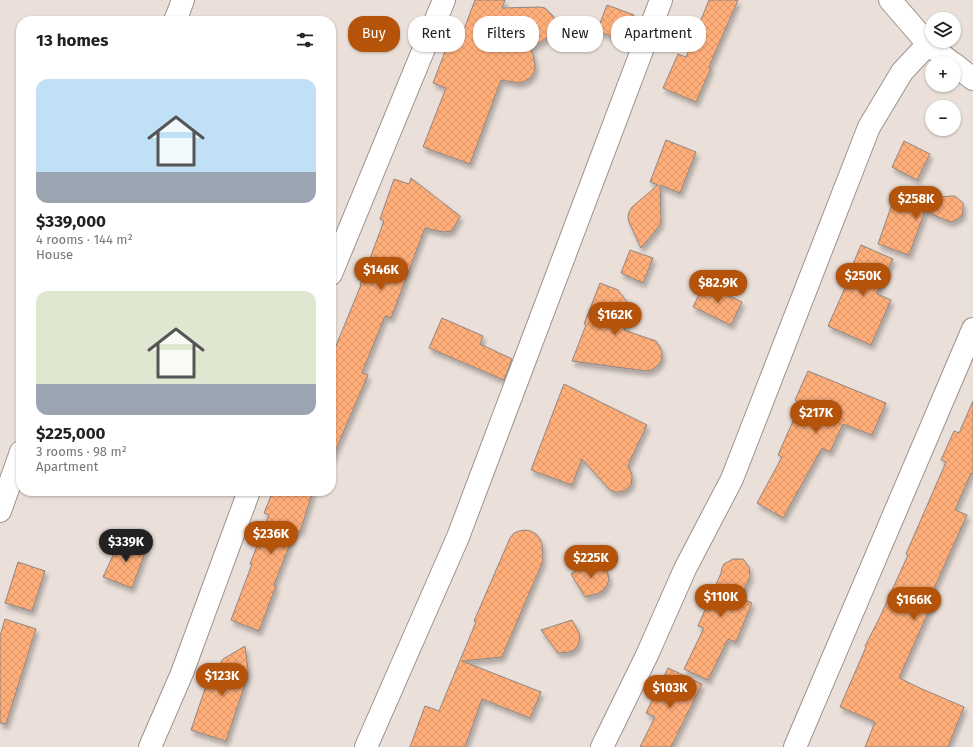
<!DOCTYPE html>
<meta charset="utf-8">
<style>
body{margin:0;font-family:"Fira Sans",sans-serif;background:#f6f6f6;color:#222;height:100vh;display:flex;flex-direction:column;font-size:15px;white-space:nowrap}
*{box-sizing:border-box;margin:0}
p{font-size:13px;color:#767676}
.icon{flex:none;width:22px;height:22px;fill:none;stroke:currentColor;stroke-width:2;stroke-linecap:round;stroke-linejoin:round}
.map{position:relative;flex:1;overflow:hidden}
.panel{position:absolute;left:16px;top:16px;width:320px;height:480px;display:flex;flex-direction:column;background:#fff;border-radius:16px;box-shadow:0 1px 3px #0004}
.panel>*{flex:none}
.banner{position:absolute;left:348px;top:16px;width:380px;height:36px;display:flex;gap:8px}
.buttons{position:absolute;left:925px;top:12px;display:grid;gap:8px}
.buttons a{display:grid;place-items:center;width:36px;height:36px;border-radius:50%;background:#fff;box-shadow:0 1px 3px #0004;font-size:20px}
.price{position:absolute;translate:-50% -34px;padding:0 9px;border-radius:14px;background:#b45309;color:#fff;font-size:13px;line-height:26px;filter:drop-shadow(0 1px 2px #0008)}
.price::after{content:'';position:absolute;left:50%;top:24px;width:12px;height:9px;margin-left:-6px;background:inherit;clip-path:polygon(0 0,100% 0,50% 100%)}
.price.current{background:#222;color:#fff}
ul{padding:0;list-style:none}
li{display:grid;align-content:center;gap:8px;height:212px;padding:0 20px}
li span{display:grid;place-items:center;height:124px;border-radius:12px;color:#555}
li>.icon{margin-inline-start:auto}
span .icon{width:72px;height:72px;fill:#fffc;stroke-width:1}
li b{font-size:17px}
h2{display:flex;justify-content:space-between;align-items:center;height:48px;padding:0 20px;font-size:17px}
.tag{padding:0 14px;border-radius:16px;background:#fff;box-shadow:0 1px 3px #0004;font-size:14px;line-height:36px}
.tag.current{background:#b45309;color:#fff}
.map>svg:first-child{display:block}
</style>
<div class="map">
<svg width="973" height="747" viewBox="0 0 973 747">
<defs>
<pattern id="building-cross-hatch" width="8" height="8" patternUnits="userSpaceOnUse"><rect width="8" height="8" fill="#ffae7a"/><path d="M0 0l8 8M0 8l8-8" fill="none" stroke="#db966a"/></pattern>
<filter id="shadow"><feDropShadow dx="2.5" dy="4.5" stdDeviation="2" flood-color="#0004"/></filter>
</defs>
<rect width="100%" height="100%" fill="#eadfd9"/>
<g fill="url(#building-cross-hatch)" stroke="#908681" filter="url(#shadow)">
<path d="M475,0H505L502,8L540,7L545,8L553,16L557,26L549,36L531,48L535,63V69L533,74L530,78L525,81L520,83L501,80L470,164L423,147L446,88L433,83L454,28L463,32Z"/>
<path d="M709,0H738L709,67L711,68L696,102L663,88L678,54L686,57Z"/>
<path d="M607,5L634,15L624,41L597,31Z"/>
<path d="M666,140L696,152L680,193L660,185L661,221L659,226L641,248L629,222L628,217L629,212L632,207L658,185L650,182Z"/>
<path d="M904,141L930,154L917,180L892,167Z"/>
<path d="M411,178L460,216L452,231L443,232L425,228L391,318L385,316L362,373L368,375L331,461V358L361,285H360L384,221L380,219L394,179L409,184Z"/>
<path d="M951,196H955L963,203V210L962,216L956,220L950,222L925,211L909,255L878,244L893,201Z"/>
<path d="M861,245L893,259L877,294L891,300L871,345L828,326L853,270L851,269Z"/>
<path d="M630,250L653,258L643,283L621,273Z"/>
<path d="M600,283L618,290L632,309L624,330L656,341L660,347L662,352V358L660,363L656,367L651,370L646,371L572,361L586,325L584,324Z"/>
<path d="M704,284L742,302L731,325L693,307Z"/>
<path d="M442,318L483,336L480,344L512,359L504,380L429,348Z"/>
<path d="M808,371L886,403L872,435L843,424L830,452L822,448L783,518L757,503L782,457L778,455L801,403L795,400Z"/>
<path d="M564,384L647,425L628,465L632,475V480L631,485L624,491L619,492H615L610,490L582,459L572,485L531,470Z"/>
<path d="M973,401V474L971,473L955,510L967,515L932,593L936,595L899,678L922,689L964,707L948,747H865L875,722L840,707L866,647L865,646L879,619L908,555L906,554L946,462L941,460L954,431L959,433Z"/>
<path d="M273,491H313L300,532L295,531L274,585L276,586L259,631L231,620L252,564H250L269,515L264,513Z"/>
<path d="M525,530L531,531L536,534L540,539L542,544L543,561L502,657L462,661L541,692L530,718L482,699L465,747H410L425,706L439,711L476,622L474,621L510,538L514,533L519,531Z"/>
<path d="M121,538L147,547L132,588L103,577Z"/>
<path d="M733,559H743L749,567L750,577L740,598L752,603L736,642L728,639L708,680L684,669L704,628L698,626L721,573L722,568L724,564Z"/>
<path d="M18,562L45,571L32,611L5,603Z"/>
<path d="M591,562L597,563L602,565L606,569L608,574L609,580L607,585L604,590L599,593L585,597L571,574L586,564Z"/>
<path d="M5,619L36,629L6,724L0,723V636Z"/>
<path d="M572,620L579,633L580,637L579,642L577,647L574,650L569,652L558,653L541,630Z"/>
<path d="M245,646L248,670V675L226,741L191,730L207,683L223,659Z"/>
<path d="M668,668L702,684L671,747H640L655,717L646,713Z"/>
</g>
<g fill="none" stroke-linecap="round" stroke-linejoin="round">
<g stroke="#9d938d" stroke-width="24">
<g id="minor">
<path d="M890,0L928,44L952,63"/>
<path d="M175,21L183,0"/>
<path d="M954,64L973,79"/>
<path d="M331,274L444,0"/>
<path d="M0,511L21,452"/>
<path d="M150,747L182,673L249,491"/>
<path d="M366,747L458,537L661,0"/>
<path d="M602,747L647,655L685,569L732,479L869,127L902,72L928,44"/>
<path d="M795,747L973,329"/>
</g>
</g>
<use href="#minor" stroke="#fff" stroke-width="22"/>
</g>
</svg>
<div class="buttons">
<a><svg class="icon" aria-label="layers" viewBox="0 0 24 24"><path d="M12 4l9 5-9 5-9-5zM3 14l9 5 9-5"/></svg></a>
<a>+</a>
<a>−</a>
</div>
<b class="price" style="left:916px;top:220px">$258K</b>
<b class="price" style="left:381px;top:291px">$146K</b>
<b class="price" style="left:863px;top:297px">$250K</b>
<b class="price" style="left:718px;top:304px">$82.9K</b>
<b class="price" style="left:615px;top:336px">$162K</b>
<b class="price" style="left:816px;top:434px">$217K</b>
<b class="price" style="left:271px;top:555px">$236K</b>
<b class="price current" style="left:126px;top:563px">$339K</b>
<b class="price" style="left:591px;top:579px">$225K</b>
<b class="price" style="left:721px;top:618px">$110K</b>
<b class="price" style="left:914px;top:621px">$166K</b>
<b class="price" style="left:222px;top:697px">$123K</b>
<b class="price" style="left:670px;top:709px">$103K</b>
<div class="banner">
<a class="tag current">Buy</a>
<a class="tag">Rent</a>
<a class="tag">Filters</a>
<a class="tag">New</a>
<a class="tag">Apartment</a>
</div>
<section class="panel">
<h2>13 homes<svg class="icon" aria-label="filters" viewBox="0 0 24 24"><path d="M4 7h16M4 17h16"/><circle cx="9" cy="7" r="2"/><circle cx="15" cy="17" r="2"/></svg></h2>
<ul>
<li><span style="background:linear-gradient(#bfe0f5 75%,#9aa5b1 0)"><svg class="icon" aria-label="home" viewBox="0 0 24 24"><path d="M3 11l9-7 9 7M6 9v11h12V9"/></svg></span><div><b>$339,000</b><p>4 rooms · 144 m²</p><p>House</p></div></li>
<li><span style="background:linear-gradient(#dfe7d0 75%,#9aa5b1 0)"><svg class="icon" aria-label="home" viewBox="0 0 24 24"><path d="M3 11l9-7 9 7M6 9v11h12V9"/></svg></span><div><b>$225,000</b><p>3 rooms · 98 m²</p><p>Apartment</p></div></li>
</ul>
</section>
</div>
